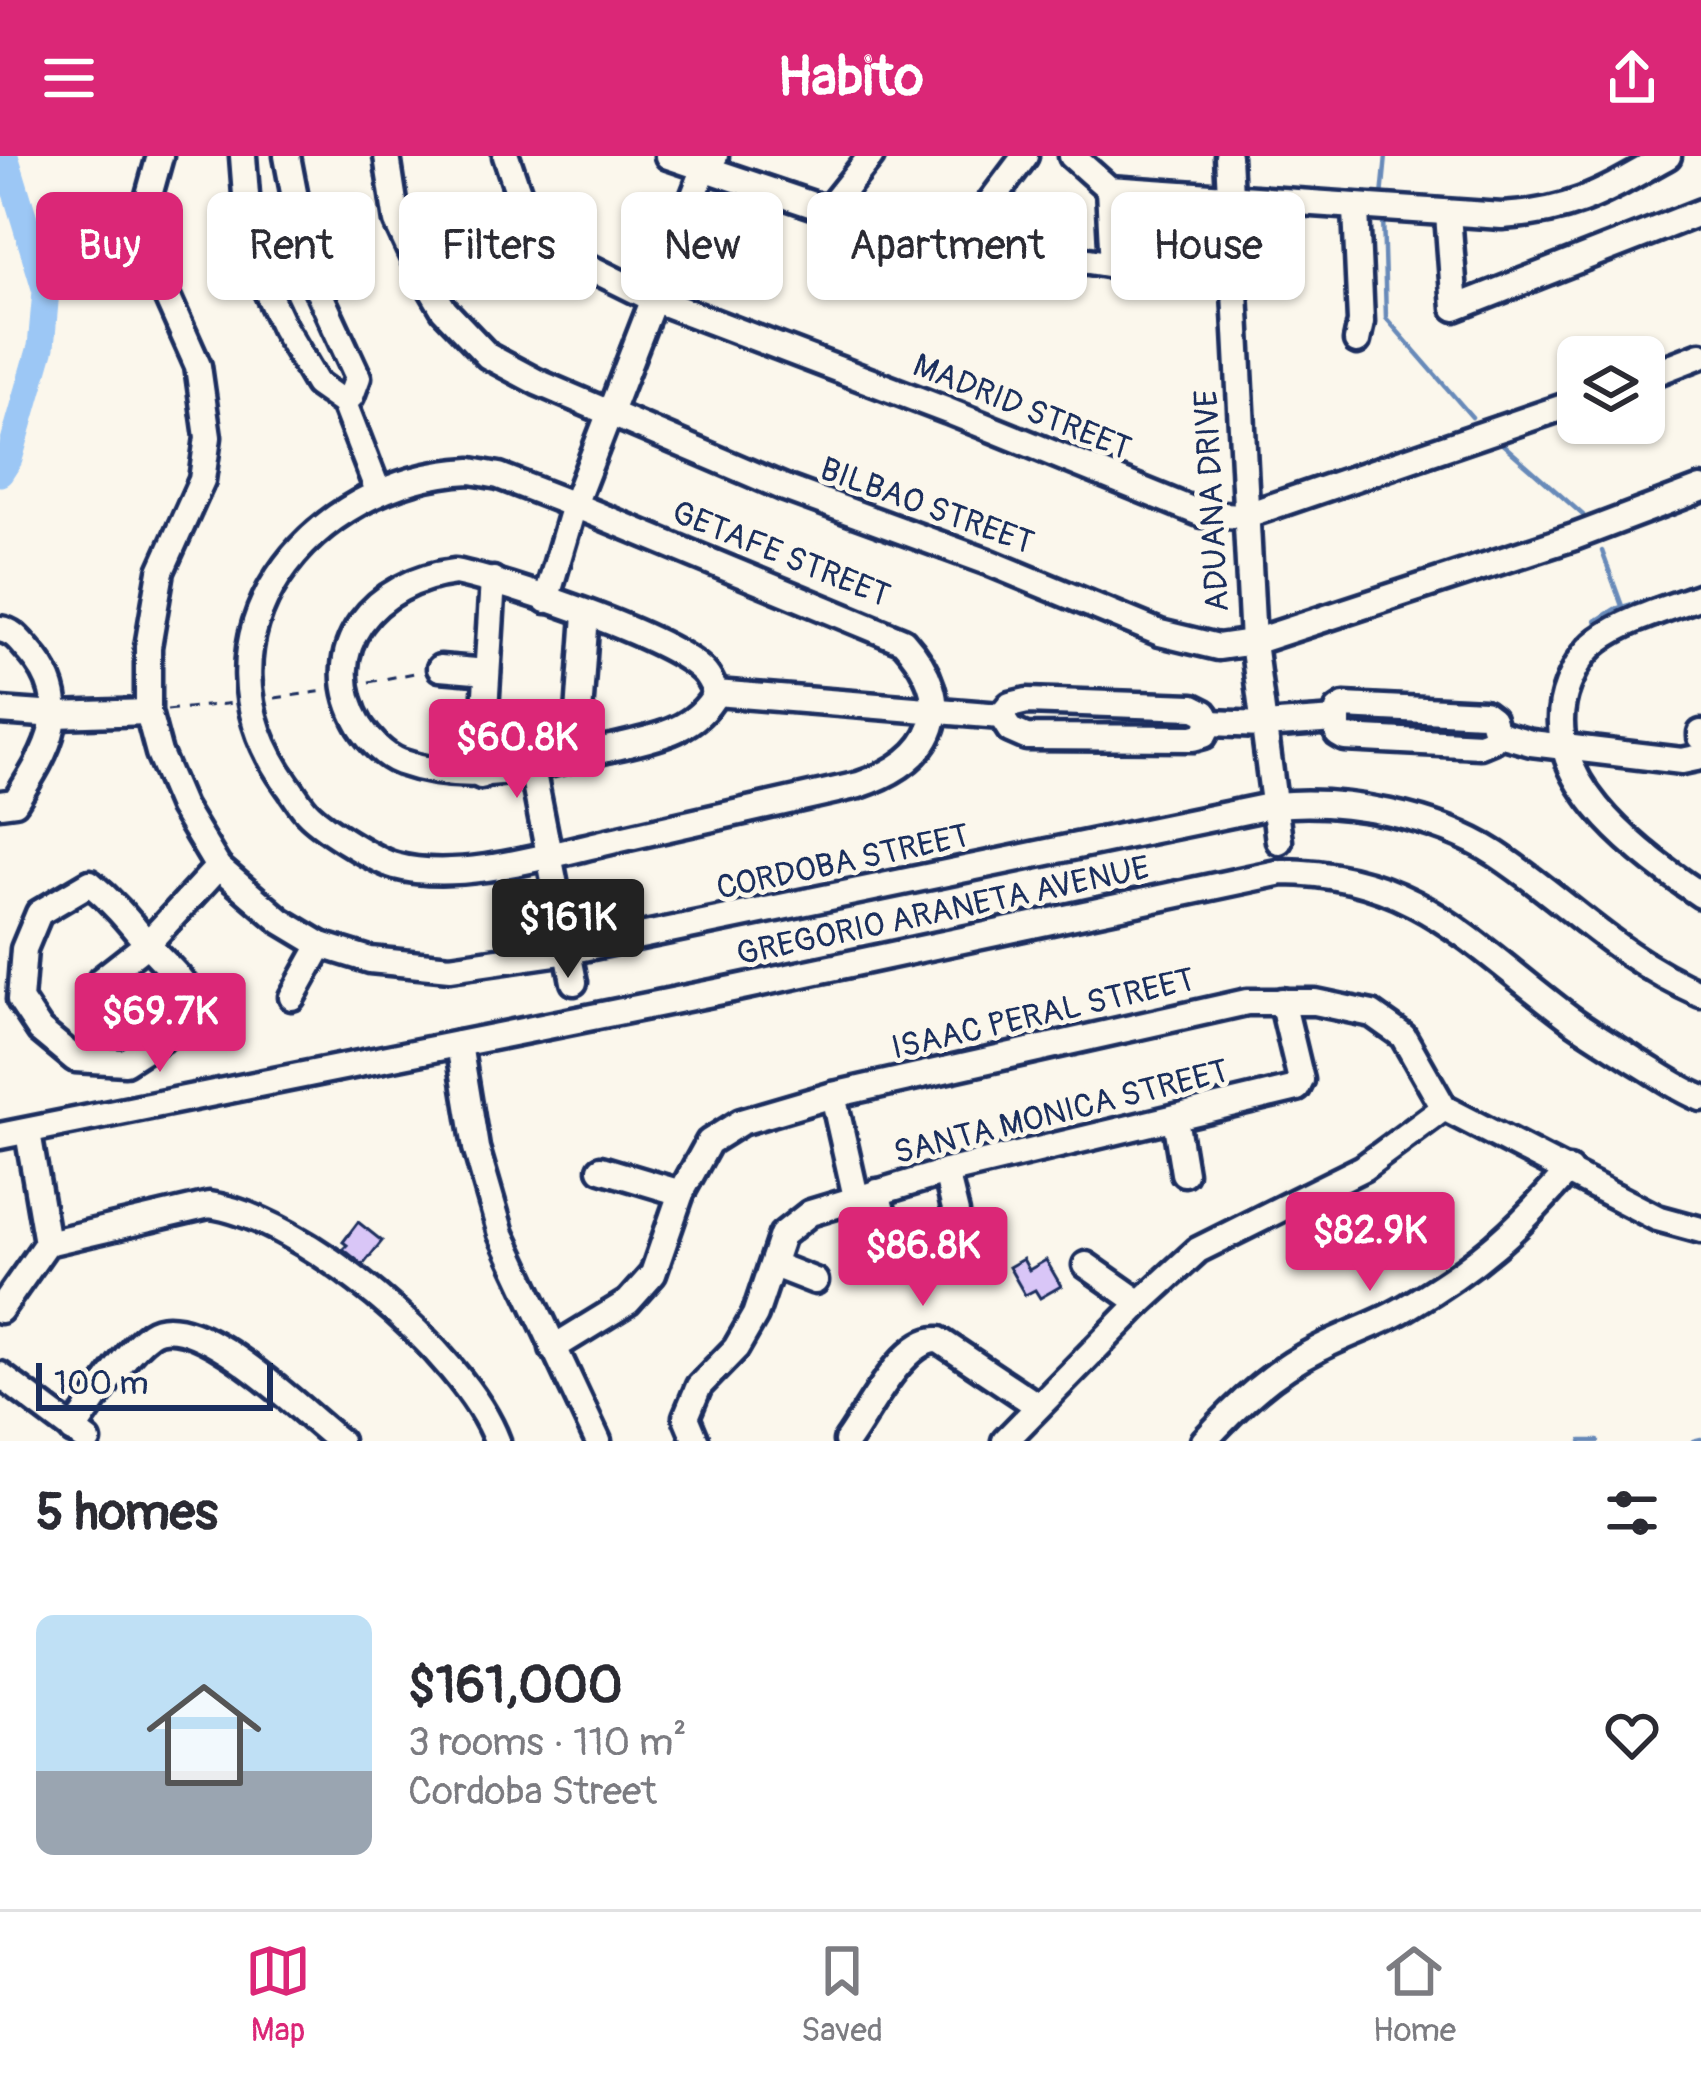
<!DOCTYPE html>
<meta charset="utf-8">
<style>
body{margin:0;font-family:Pangolin,sans-serif;background:#f2f2f3;color:#2b2b33;height:100vh;display:flex;flex-direction:column;font-size:45px;white-space:nowrap}
*{box-sizing:border-box;margin:0}
p{font-size:39px;color:#7c7c81}
.icon{flex:none;width:66px;height:66px;fill:none;stroke:currentColor;stroke-width:2;stroke-linecap:round;stroke-linejoin:round}
.map{position:relative;height:1285px;overflow:hidden}
.sheet{display:flex;flex-direction:column;background:#fff;flex:1}
.sheet>*{flex:none}
.banner{position:absolute;left:36px;top:36px;width:1629px;height:108px;display:flex;gap:24px}
.tools{position:absolute;left:1557px;top:180px;display:grid;gap:24px}
.tools a{display:grid;place-items:center;width:108px;height:108px;border-radius:18px;background:#fff;box-shadow:0 3px 9px #0004;font-size:60px}
.scale{position:absolute;left:36px;bottom:30px;width:237px;box-sizing:border-box;padding-left:12px;border:6px solid #1b2f5e;border-top:0;font-size:33px;line-height:42px;white-space:nowrap;color:#1b2f5e;-webkit-text-stroke:9px #fbf7ec;paint-order:stroke}
.price{position:absolute;translate:-50% -102px;padding:0 27px;border-radius:12px;background:#db2777;color:#fff;font-size:39px;line-height:78px;filter:drop-shadow(0 3px 6px #0008)}
.price::after{content:'';position:absolute;left:50%;top:72px;width:36px;height:27px;margin-left:-18px;background:inherit;clip-path:polygon(0 0,100% 0,50% 100%)}
.price.active{background:#222;color:#fff}
ul{padding:0;list-style:none}
li{display:flex;align-items:center;gap:36px;height:300px;padding:0 36px}
li span{display:grid;place-items:center;flex:none;width:336px;height:240px;border-radius:18px;color:#555}
li>.icon{margin-inline-start:auto}
span .icon{width:144px;height:144px;fill:#fffc;stroke-width:1}
li b{font-size:51px}
h2{display:flex;justify-content:space-between;align-items:center;height:144px;padding:0 36px;font-size:51px}
.chip{padding:0 42px;border-radius:18px;background:#fff;box-shadow:0 3px 9px #0004;font-size:42px;line-height:108px}
.chip.active{background:#db2777;color:#fff}
header{display:flex;justify-content:space-between;align-items:center;height:156px;padding:0 36px;background:#db2777;color:#fff;font-size:54px;font-weight:800}
.menu{display:flex;justify-content:space-around;align-items:center;height:168px;border-top:3px solid #e1e1e2;background:#fff;font-size:33px;color:#7c7c81}
.menu a{display:grid;justify-items:center;gap:6px}
.menu .active{color:#db2777}
.map>svg:first-child{display:block}
</style>
<header><svg class="icon" aria-label="menu" viewBox="0 0 24 24"><path d="M4 6h16M4 12h16M4 18h16"/></svg>Habito<svg class="icon" aria-label="share" viewBox="0 0 24 24"><path d="M12 15V3M7 8l5-5 5 5M5 13v7h14v-7"/></svg></header>
<div class="map">
<svg width="1701" height="1285" viewBox="0 0 1701 1285">
<rect width="100%" height="100%" fill="#fbf7ec"/>
<filter id="ink" filterUnits="userSpaceOnUse"><feTurbulence type="fractalNoise" baseFrequency=".00833" numOctaves="2"/><feDisplacementMap in="SourceGraphic" scale="24" xChannelSelector="R" yChannelSelector="G"/><feConvolveMatrix kernelMatrix="1 2 1 2 8 2 1 2 1" color-interpolation-filters="sRGB"/></filter>
<g filter="url(#ink)">
<g fill="none" stroke-linecap="round" stroke-linejoin="round">
<g stroke="#688ab9" stroke-width="4.5">
<path d="M1382,41L1386,0"/>
<path d="M1383,59L1386,162L1472,261"/>
<path d="M1499,285L1583,359"/>
<path d="M1602,395L1622,450"/>
<path d="M1596,465L1615,453L1661,440"/>
<path d="M1581,1285H1598"/>
<path d="M1693,1285L1701,1283"/>
</g>
<path stroke="#9cc7f5" stroke-width="27" d="M0,317L9,303L41,191L46,135L5,0"/>
</g>
<g fill="#d9c6f7" stroke="#1b2f5e" stroke-width="3">
<path d="M358,1066L382,1085L363,1109L343,1093L347,1089L343,1086Z"/>
<path d="M1023,1103L1029,1114L1046,1104L1061,1130L1040,1142L1035,1134L1025,1139L1009,1111Z"/>
</g>
<g fill="none" stroke-linecap="round" stroke-linejoin="round">
<g stroke="#1b2f5e" stroke-width="33">
<g id="minor">
<path d="M160,0L146,50L153,109L198,210L208,281L202,324L161,415L148,491V556L159,597L182,651L218,711L281,765L321,789L370,804L450,812L568,795L1275,649C1343,642 1437,660 1496,698C1570,747 1616,801 1701,838"/>
<path d="M243,0L249,78L264,129L284,172L317,228L344,247L378,335"/>
<path d="M287,0L309,115L358,221L351,240L344,247"/>
<path d="M387,0L397,66L416,107L444,154L488,200L537,226L785,332L988,406L1160,477L1218,491L1253,486L1574,381L1701,333"/>
<path d="M506,0L527,62L548,91L653,143L948,255L1202,358L1244,360L1578,246"/>
<path d="M668,0L828,54L962,84L1113,109L1109,33"/>
<path d="M1072,0L1109,33L1502,60C1575,56 1605,35 1668,0"/>
<path d="M1228,0L1253,486L1279,685"/>
<path d="M1356,53L1361,166L1357,185"/>
<path d="M828,54L871,0"/>
<path d="M1448,58L1455,152L1701,56"/>
<path d="M962,84L1025,0"/>
<path d="M1644,221L1701,199"/>
<path d="M471,315L499,320L574,349L903,485C960,549 936,603 859,629C779,647 699,665 620,683C556,697 460,728 395,710C374,704 326,674 310,659C301,651 295,639 288,630C180,482 309,323 471,315Z"/>
<path d="M455,416C506,426 665,479 701,513C708,519 712,528 716,537C694,578 648,583 607,593C538,611 470,631 400,606C384,600 369,584 360,570C315,492 376,425 455,416Z"/>
<path d="M1701,440C1669,452 1627,463 1599,484C1583,496 1575,512 1568,529C1533,618 1636,696 1701,739"/>
<path d="M546,444L574,349L705,11L715,0"/>
<path d="M0,473C14,475 20,485 30,496C77,549 47,595 15,646L0,648"/>
<path d="M440,512L487,516"/>
<path d="M716,537L1001,560L1010,574L1026,581L1193,582L1204,579L1210,567"/>
<path d="M1344,550L1484,557L1492,563L1496,577L1492,584L1480,589L1345,582L1338,578V554Z"/>
<path d="M0,555L56,559L148,556"/>
<path d="M1001,560L1010,549L1027,545L1193,551L1205,557L1210,567"/>
<path d="M1210,567L1264,569L1336,564"/>
<path d="M1496,577L1531,587L1682,605L1701,601"/>
<path d="M1701,577V581"/>
<path d="M576,601L586,458"/>
<path d="M532,612L574,826"/>
<path d="M481,620L493,424"/>
<path d="M90,727C112,745 127,763 145,785C162,807 184,820 194,847L178,872L125,906L75,903L40,874L20,844L24,793L39,757Z"/>
<path d="M101,824L147,788L218,711"/>
<path d="M292,841L321,789"/>
<path d="M459,888L476,992L501,1078L598,1285"/>
<path d="M833,939L856,1041"/>
<path d="M1175,962L1184,1017"/>
<path d="M28,976L47,1087"/>
<path d="M0,980L732,833L1282,716C1417,717 1475,792 1574,865C1594,879 1616,892 1636,905C1658,918 1678,933 1701,942"/>
<path d="M601,1013L681,1037"/>
<path d="M946,1016L956,1057"/>
<path d="M877,1036L888,1078"/>
<path d="M774,1109L815,1125"/>
<path d="M1086,1109L1140,1147"/>
<path d="M0,1154L47,1087L209,1049C302,1061 465,1198 497,1285"/>
<path d="M553,1192L628,1146L653,1118L681,1037L709,986L741,966L833,939L1247,846H1315L1372,858L1403,880L1444,952L1657,1062L1701,1074"/>
<path d="M0,1219L88,1285"/>
<path d="M73,1275C94,1247 122,1198 150,1178C194,1148 303,1257 339,1285"/>
<path d="M696,1285L686,1261L699,1230L736,1192L755,1159L782,1079L810,1057L946,1016L1297,932L1301,924L1282,845"/>
<path d="M847,1285C867,1258 904,1181 939,1184L1038,1250"/>
<path d="M1005,1285L1140,1147L1198,1094L1363,1012L1444,952"/>
<path d="M1204,1285C1238,1248 1272,1216 1318,1193C1348,1177 1380,1168 1409,1150C1477,1110 1518,1074 1569,1014"/>
</g>
</g>
<g stroke="#1b2f5e" stroke-width="3" stroke-dasharray="9 9" stroke-linecap="butt">
<path d="M369,526L419,516"/>
<path d="M275,542L325,535"/>
<path d="M167,554L235,547"/>
</g>
<use href="#minor" stroke="#fbf7ec" stroke-width="24"/>
</g>
</g>
<g text-anchor="middle" dominant-baseline="central" stroke-width="10" stroke-linejoin="round" paint-order="stroke">
<g font-size="33" fill="#1b2f5e" stroke="#fbf7ec">
<text transform="translate(1022 251) rotate(22)">MADRID STREET</text>
<text transform="translate(1212 345) rotate(-93)">ADUANA DRIVE</text>
<text transform="translate(927 350) rotate(20)">BILBAO STREET</text>
<text transform="translate(781 398) rotate(22)">GETAFE STREET</text>
<text transform="translate(843 706) rotate(-12)">CORDOBA STREET</text>
<text transform="translate(943 755) rotate(-12)">GREGORIO ARANETA AVENUE</text>
<text transform="translate(1043 858) rotate(-13)">ISAAC PERAL STREET</text>
<text transform="translate(1061 956) rotate(-14)">SANTA MONICA STREET</text>
</g>
</g>
</svg>
<div class="tools">
<a><svg class="icon" aria-label="layers" viewBox="0 0 24 24"><path d="M12 4l9 5-9 5-9-5zM3 14l9 5 9-5"/></svg></a>
</div>
<div class="scale">100 m</div>
<b class="price" style="left:517px;top:645px">$60.8K</b>
<b class="price active" style="left:568px;top:825px">$161K</b>
<b class="price" style="left:160px;top:919px">$69.7K</b>
<b class="price" style="left:1370px;top:1138px">$82.9K</b>
<b class="price" style="left:923px;top:1153px">$86.8K</b>
<div class="banner">
<a class="chip active">Buy</a>
<a class="chip">Rent</a>
<a class="chip">Filters</a>
<a class="chip">New</a>
<a class="chip">Apartment</a>
<a class="chip">House</a>
</div>
</div>
<section class="sheet">
<h2>5 homes<svg class="icon" aria-label="filters" viewBox="0 0 24 24"><path d="M4 7h16M4 17h16"/><circle cx="9" cy="7" r="2"/><circle cx="15" cy="17" r="2"/></svg></h2>
<ul>
<li><span style="background:linear-gradient(#bfe0f5 65%,#9aa5b1 0)"><svg class="icon" aria-label="home" viewBox="0 0 24 24"><path d="M3 11l9-7 9 7M6 9v11h12V9"/></svg></span><div><b>$161,000</b><p>3 rooms · 110 m²</p><p>Cordoba Street</p></div><svg class="icon" aria-label="heart" viewBox="0 0 24 24"><path d="M12 20l-8-8c-3-5 5-10 8-4 3-6 11-1 8 4z"/></svg></li>
</ul>
</section>
<nav class="menu">
<a class="active"><svg class="icon" aria-label="map" viewBox="0 0 24 24"><path d="M3 6l6-2 6 2 6-2v14l-6 2-6-2-6 2zM9 4v14M15 6v14"/></svg>Map</a>
<a><svg class="icon" aria-label="saved" viewBox="0 0 24 24"><path d="M7 4h10v16l-5-4-5 4z"/></svg>Saved</a>
<a><svg class="icon" aria-label="home" viewBox="0 0 24 24"><path d="M3 11l9-7 9 7M6 9v11h12V9"/></svg>Home</a>
</nav>
